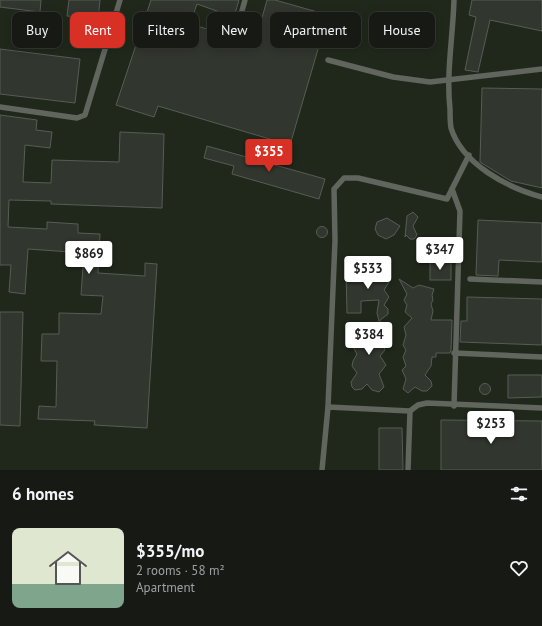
<!DOCTYPE html>
<meta charset="utf-8">
<style>
body{margin:0;font-family:"PT Sans",sans-serif;background:#232622;color:#f1f3f6;height:100vh;display:flex;flex-direction:column;font-size:15px;white-space:nowrap}
*{box-sizing:border-box;margin:0}
p{font-size:13px;color:#9ea0a0}
.icon{flex:none;width:22px;height:22px;fill:none;stroke:currentColor;stroke-width:2;stroke-linecap:round;stroke-linejoin:round}
.map{position:relative;height:470px;overflow:hidden}
.drawer{display:flex;flex-direction:column;background:#161914;flex:1}
.drawer>*{flex:none}
.banner{position:absolute;left:12px;top:12px;width:518px;height:36px;display:flex;gap:8px}
.price{position:absolute;translate:-50% -34px;padding:0 9px;border-radius:4px;background:#fff;color:#222;font-size:13px;line-height:26px;filter:drop-shadow(0 1px 2px #0008)}
.price::after{content:'';position:absolute;left:50%;top:24px;width:12px;height:9px;margin-left:-6px;background:inherit;clip-path:polygon(0 0,100% 0,50% 100%)}
.price.on{background:#d93025;color:#fff}
ul{padding:0;list-style:none}
li{display:flex;align-items:center;gap:12px;height:100px;padding:0 12px}
li+li{border-top:1px solid #353834}
li span{display:grid;place-items:center;flex:none;width:112px;height:80px;border-radius:8px;color:#555}
li>.icon{margin-inline-start:auto}
span .icon{width:48px;height:48px;fill:#fffc;stroke-width:1}
li b{font-size:17px}
h2{display:flex;justify-content:space-between;align-items:center;height:48px;padding:0 12px;font-size:17px}
.chip{padding:0 14px;border-radius:8px;background:#161914;box-shadow:0 2px 10px #0003,0 0 0 1px #353834;font-size:14px;line-height:36px}
.chip.on{background:#d93025;color:#fff}
.map>svg:first-child{display:block}
</style>
<div class="map">
<svg width="542" height="470" viewBox="0 0 542 470">
<rect width="100%" height="100%" fill="#1d211a"/>
<rect fill="#20281b" x="0" y="0" width="542" height="470"/>
<g fill="#31362e" stroke="#575c54">
<path d="M0,0H41L40,12L0,7Z"/>
<path d="M69,0H100L98,19L67,16Z"/>
<path d="M151,0H239L234,17L197,4L190,24L255,43L267,0H275L328,15L290,145L158,106L154,117L116,105Z"/>
<path d="M472,0H542V31L490,20L478,72L465,70L476,17L469,15Z"/>
<path d="M0,49L80,59L75,103L0,94Z"/>
<path d="M482,88L542,89V188L511,181L480,162Z"/>
<path d="M0,115L37,120L36,130L52,132L50,148L25,145L23,182L51,183L52,160L119,162L120,132L164,134L162,208L51,204V201L9,200L8,227L47,229V222L78,224V233L100,234L98,273L145,276V263L157,264L147,428L94,425L95,421L38,419L39,406L56,407L57,361H41L42,334H59V313L101,314L103,296L81,295L84,253L28,249L25,294L9,292L11,265H0Z"/>
<path d="M207,146L325,179L319,199L232,174L234,166L204,158Z"/>
<path d="M413,212L418,217L413,226L417,235L414,239H410L406,235L405,237L407,216Z"/>
<path d="M387,218L400,226L394,235L386,239L378,235L375,229L377,222Z"/>
<path d="M478,220L542,223V262L499,260L498,276L476,275Z"/>
<circle cx="322" cy="232" r="5.5"/>
<path d="M385,262L389,265L390,269L385,276L389,282L384,290L389,297L384,305L388,309V314L379,321L377,313L379,300L361,301V313H347L346,271H356V274H378L379,266Z"/>
<rect x="430" y="262" width="21" height="18"/>
<path d="M399,279L413,288L419,285L434,289L432,295L433,300L431,304L433,311L431,320H452L451,350L450,353H436V357H432L431,366L425,375L431,381L432,386L427,391H422L415,387L408,393L403,389L406,379L402,370L406,366L403,357L406,350L403,345L406,335L404,327L412,318L405,312L407,305L404,300L407,294Z"/>
<path d="M467,297L542,299V345L460,342L461,321H467Z"/>
<path d="M0,312H23L20,426L0,425Z"/>
<path d="M382,322L386,327L382,332L385,338L383,343L385,350L380,356L386,365L379,374L384,387L379,392L372,390L367,384L362,389L355,390L352,387L351,382L357,373L352,366L353,361L357,354L354,349L356,343L354,336L357,330L354,324Z"/>
<path d="M508,375H542V397L508,398Z"/>
<circle cx="485" cy="389" r="5.5"/>
<path d="M441,420L542,421V470H441Z"/>
<path d="M379,428H402L403,470H379Z"/>
</g>
<g fill="none" stroke-linecap="round" stroke-linejoin="round">
<g stroke="#60655d" stroke-width="5.5">
<path d="M454,0C453,36 446,73 450,109C450,115 450,122 451,128C462,164 508,188 542,197"/>
<path d="M238,25L245,0"/>
<path d="M328,60L393,77L430,82L542,69"/>
<path d="M0,107L77,118L85,115L120,0"/>
<path d="M452,189L460,211L454,406"/>
<path d="M470,279L542,282"/>
<path d="M454,353L542,357"/>
<path d="M328,407L335,241L334,189L344,178H358L447,199L469,155"/>
<path d="M322,470L328,407L410,411"/>
<path d="M408,470L410,411L418,405L427,403L542,408"/>
</g>
</g>
</svg>
<b class="price on" style="left:269px;top:173px">$355</b>
<b class="price" style="left:440px;top:271px">$347</b>
<b class="price" style="left:89px;top:275px">$869</b>
<b class="price" style="left:368px;top:290px">$533</b>
<b class="price" style="left:369px;top:356px">$384</b>
<b class="price" style="left:491px;top:445px">$253</b>
<div class="banner">
<a class="chip">Buy</a>
<a class="chip on">Rent</a>
<a class="chip">Filters</a>
<a class="chip">New</a>
<a class="chip">Apartment</a>
<a class="chip">House</a>
</div>
</div>
<section class="drawer">
<h2>6 homes<svg class="icon" aria-label="filters" viewBox="0 0 24 24"><path d="M4 7h16M4 17h16"/><circle cx="9" cy="7" r="2"/><circle cx="15" cy="17" r="2"/></svg></h2>
<ul>
<li><span style="background:linear-gradient(#dfe7d0 70%,#7fa58c 0)"><svg class="icon" aria-label="home" viewBox="0 0 24 24"><path d="M3 11l9-7 9 7M6 9v11h12V9"/></svg></span><div><b>$355/mo</b><p>2 rooms · 58 m²</p><p>Apartment</p></div><svg class="icon" aria-label="heart" viewBox="0 0 24 24"><path d="M12 20l-8-8c-3-5 5-10 8-4 3-6 11-1 8 4z"/></svg></li>
</ul>
</section>
